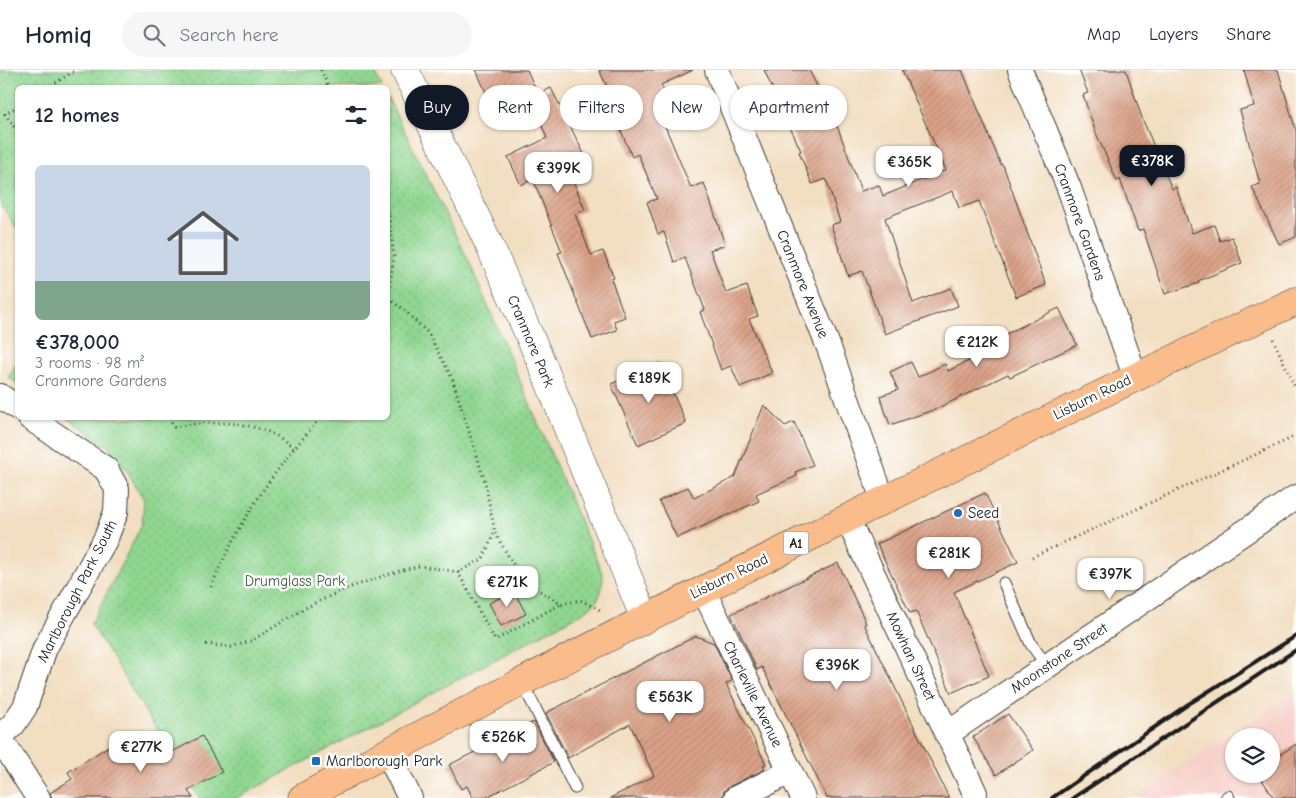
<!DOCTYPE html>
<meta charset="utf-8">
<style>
body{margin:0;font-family:"Comic Neue",sans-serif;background:#f6f6f7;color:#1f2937;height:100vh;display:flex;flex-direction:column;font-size:19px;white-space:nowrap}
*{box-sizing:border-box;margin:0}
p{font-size:16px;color:#747a83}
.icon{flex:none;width:28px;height:28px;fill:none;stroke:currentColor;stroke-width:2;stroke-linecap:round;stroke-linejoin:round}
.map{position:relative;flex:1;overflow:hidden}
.details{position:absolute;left:15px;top:15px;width:375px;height:335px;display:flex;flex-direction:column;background:#fff;border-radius:8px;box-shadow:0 1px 4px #0004}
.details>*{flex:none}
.hud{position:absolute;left:405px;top:15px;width:475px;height:45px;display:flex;gap:10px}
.fabs{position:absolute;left:1225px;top:658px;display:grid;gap:10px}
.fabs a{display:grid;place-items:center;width:55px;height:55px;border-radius:50%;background:#fff;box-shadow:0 1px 4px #0004;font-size:25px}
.price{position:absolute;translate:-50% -42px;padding:0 11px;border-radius:10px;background:#fff;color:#222;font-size:16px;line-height:32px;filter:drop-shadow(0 1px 2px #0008)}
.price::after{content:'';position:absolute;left:50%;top:30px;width:15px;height:11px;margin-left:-8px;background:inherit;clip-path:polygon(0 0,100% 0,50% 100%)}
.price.selected{background:#111827;color:#fff}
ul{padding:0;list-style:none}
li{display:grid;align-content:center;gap:10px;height:265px;padding:0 20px}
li+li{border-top:1px solid #e0e1e3}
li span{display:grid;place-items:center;height:155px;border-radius:8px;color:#555}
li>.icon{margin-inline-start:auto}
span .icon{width:90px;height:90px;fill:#fffc;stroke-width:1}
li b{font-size:21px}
h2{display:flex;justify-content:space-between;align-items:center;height:60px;padding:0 20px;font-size:21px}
.chip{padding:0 18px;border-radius:22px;background:#fff;box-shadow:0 1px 4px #0004;font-size:18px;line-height:45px}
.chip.selected{background:#111827;color:#fff}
header{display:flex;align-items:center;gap:30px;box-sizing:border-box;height:70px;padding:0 25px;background:#fff;border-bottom:1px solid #e0e1e3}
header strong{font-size:24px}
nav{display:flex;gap:28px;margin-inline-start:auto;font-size:18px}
.search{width:350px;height:45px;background:#f6f6f7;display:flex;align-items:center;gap:12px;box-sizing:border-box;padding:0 18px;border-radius:28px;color:#747a83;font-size:19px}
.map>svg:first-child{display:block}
</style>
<header>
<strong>Homiq</strong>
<div class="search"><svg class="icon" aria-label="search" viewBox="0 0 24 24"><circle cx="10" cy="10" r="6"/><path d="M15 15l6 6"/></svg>Search here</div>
<nav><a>Map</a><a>Layers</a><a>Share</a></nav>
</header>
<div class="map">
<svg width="1296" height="728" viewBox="0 0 1296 728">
<defs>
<pattern id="park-dots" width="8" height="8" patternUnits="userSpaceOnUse" patternTransform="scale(1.25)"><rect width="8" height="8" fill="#8fd690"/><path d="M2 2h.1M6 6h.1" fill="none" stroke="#7bb77c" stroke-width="1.8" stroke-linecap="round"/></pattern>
<pattern id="building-hatch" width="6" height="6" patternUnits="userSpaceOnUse" patternTransform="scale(1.25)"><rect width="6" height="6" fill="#daa187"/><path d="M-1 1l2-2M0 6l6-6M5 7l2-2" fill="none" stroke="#ba8a74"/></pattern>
</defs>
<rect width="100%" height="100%" fill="#fff"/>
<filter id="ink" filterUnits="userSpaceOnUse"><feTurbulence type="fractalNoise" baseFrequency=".02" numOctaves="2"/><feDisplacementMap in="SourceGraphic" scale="10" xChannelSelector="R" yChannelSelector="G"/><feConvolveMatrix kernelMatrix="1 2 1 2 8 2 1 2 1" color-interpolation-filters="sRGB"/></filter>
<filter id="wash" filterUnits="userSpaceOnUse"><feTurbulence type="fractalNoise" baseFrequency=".0096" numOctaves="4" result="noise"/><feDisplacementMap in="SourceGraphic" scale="20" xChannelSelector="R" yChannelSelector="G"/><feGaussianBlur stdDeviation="1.12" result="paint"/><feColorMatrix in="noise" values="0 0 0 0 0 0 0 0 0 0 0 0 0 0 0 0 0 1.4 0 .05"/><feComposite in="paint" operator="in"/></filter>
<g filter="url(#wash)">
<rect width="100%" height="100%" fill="#f2dec1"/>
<path fill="#f7d0ca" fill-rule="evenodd" d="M1296,622V728H1135L1173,702ZM1234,666H1271V704H1234Z"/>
<g fill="url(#park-dots)" stroke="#567956">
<path d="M0,0H374L382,17L18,18L17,159L0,133Z"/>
<path d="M388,28L469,192L603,505C602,526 599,533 580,544L237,728H199L91,554L142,454L144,430L128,402L109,377L67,348H388Z"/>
<path d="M17,292V313L8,307Z"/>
</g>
<g id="blocks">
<g fill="url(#building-hatch)">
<path d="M476,0H527L538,24L551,18L584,84L566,93L585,140L575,144L591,185L603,181L614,208L611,209L625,247L614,251L617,260L592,269L558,183L562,182L533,109L521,115L508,87L547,68L532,32L497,47Z"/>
<path d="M599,0H693L661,15L674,44L662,49L691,118L704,113L725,175L710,180L726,223L747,216L758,246L749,249L772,303L740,317L731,296L721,300L700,242L705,240L685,188L674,192L664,162L658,164L647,132L657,129L638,84L632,87L617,51L622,48Z"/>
<path d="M764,0H809L838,58L861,121L879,115L883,126L946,100L902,0H962L1001,95H1003L1046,215L1016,227L979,131L959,138L953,121L885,148L913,233L951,218L958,236L885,264L862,201L848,206L831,155L840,152L826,109L812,114L799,82L801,81Z"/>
<path d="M1079,0H1126L1142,48L1172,119L1176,117L1192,163L1214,155L1220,171L1232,167L1242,193L1198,211L1199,213L1165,224L1143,159L1138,161L1120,109L1117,111L1096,63L1083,25L1088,23Z"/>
<path d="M1244,0H1278L1296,61V167L1279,174L1252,117L1260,114L1240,40L1254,36Z"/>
<path d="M1059,238L1077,275L1010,307L1008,304L936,339L890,355L880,326L898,320L890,302L911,292L918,307L945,294L948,301L995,278L992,271Z"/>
<path d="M660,293L686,353L638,375L611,314Z"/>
<path d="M764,335L785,356L794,352L813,395L795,402L797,406L756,424L759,431L677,468L659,431L688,417L694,428L735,407Z"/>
<path d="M985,423L1018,492L954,522L989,606L951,623L916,541L910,543L877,474Z"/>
<path d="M838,493L866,553L864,554L949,728H827L762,597L757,600L753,591L731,544Z"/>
<path d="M514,521L526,544L501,556L489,533Z"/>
<path d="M696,566L714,573L732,611L726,614L766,694L763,695L765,699L730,716L724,721L722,728H610L654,706L630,654L568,688L546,643Z"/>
<path d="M1008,644L1033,680L996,705L973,667Z"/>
<path d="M534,652L554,692L485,728H473L467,716L461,719L449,695Z"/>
<path d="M126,665L140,686L154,677L161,688L202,666L222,702L188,721L193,728H52L50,723L72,709L68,702Z"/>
<path d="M1296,674V728H1274L1258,704H1271V690Z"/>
</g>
</g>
</g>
<g filter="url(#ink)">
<use href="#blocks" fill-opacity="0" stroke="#3c3935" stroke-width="1"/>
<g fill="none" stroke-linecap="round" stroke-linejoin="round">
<g stroke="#3c3935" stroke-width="13">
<g id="service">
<path d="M1004,513L1031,574L1047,596"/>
<path d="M522,612L575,718"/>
<path d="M1226,728L1228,726L1229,728"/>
</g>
</g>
<g stroke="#3c3935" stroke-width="26">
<g id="minor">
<path d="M717,0L829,278L883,430"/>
<path d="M1020,0L1069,118L1135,306"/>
<path d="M0,326L18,338"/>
<path d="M847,448L975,723"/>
<path d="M703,519L803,728"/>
<path d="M947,664L1296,427"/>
<path d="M0,666L13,655L25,637L45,578L106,468L116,442L117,419L106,399L30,348"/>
<path d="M0,668L38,728"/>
<path d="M387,682L410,728"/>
<path d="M736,728L790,702"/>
</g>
</g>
<g stroke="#3c3935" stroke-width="29">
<path id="tertiary" d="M405,0L487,170L542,294L644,547"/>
</g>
<g stroke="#3c3935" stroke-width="29">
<path id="primary" d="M302,728C481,631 661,540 844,450C994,376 1144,302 1296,231"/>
</g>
<g stroke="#3c3935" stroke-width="3" stroke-dasharray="1 4" stroke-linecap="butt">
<path d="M321,0L329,18"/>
<path d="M47,18L76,0"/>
<path d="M18,36L5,44L18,62"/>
<path d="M388,141L394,186L388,224"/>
<path d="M388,229L402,238L428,263L452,308L485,412L495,463L523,511L562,534L580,530L602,541"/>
<path d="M1273,269L1296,319"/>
<path d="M169,348L174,357C213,350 264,349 294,379"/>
<path d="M1032,487L1296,366"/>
<path d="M458,502L495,570L561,534"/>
<path d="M211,517C231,469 260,421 293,380C302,369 311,359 320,348"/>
<path d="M206,574L231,577L251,571L307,537L345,519L399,501L420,496L458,502L483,489L494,463"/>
</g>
<use href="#service" stroke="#fff" stroke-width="11"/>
<use href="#minor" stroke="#fff" stroke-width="24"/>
<use href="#tertiary" stroke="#fff" stroke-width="28"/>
<use href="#primary" stroke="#f9bc8a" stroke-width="28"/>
<g stroke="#1c1c1c" stroke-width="4">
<path d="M1052,728L1187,635L1296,566"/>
<path d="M1073,728L1296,580"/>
</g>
</g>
</g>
<g fill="#1f6fb2" stroke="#fff" stroke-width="2">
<circle cx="958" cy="443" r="5"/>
<rect x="311" y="686" width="10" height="10" rx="2.5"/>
</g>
<g text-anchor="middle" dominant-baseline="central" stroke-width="5" stroke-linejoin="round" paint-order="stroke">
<rect fill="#fff" stroke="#606060" stroke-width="1" x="783.5" y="461.5" width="25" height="23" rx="4"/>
<g font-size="14" font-weight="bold" fill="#1c1c1c">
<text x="796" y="473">A1</text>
</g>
<g font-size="15" fill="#1c1c1c" stroke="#fff">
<text transform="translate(1080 152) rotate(70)">Cranmore Gardens</text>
<text transform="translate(803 214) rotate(68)">Cranmore Avenue</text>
<text transform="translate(531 271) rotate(67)">Cranmore Park</text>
<text transform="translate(1092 327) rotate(-26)">Lisburn Road</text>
<text transform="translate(729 506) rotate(-26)">Lisburn Road</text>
<text transform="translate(77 521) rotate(-63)">Marlborough Park South</text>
<text transform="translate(911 586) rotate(65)">Mowhan Street</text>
<text transform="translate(1059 588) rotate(-34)">Moonstone Street</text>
<text transform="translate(753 624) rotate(64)">Charleville Avenue</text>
</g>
<g font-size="15" fill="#1c1c1c" stroke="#fff" text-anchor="start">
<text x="968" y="443">Seed</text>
<text x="326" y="691">Marlborough Park</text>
</g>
<g font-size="15" fill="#445d45" stroke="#fff">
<text x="295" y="511">Drumglass Park</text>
</g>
</g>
</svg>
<div class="fabs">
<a><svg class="icon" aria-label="layers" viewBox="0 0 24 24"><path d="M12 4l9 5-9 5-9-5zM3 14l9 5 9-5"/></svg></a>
</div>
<b class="price selected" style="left:1152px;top:117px">€378K</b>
<b class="price" style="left:909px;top:118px">€365K</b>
<b class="price" style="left:558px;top:124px">€399K</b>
<b class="price" style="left:977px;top:298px">€212K</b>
<b class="price" style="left:649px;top:334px">€189K</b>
<b class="price" style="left:949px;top:509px">€281K</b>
<b class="price" style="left:1110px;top:530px">€397K</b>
<b class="price" style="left:507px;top:538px">€271K</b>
<b class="price" style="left:837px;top:621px">€396K</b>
<b class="price" style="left:670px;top:653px">€563K</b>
<b class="price" style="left:503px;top:693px">€526K</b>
<b class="price" style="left:141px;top:703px">€277K</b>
<div class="hud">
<a class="chip selected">Buy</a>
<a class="chip">Rent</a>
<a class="chip">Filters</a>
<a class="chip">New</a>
<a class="chip">Apartment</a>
</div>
<section class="details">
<h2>12 homes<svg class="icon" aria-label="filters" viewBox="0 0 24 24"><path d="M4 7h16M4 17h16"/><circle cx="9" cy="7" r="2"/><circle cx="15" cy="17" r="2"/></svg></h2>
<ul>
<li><span style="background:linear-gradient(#c9d6e8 75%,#7fa58c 0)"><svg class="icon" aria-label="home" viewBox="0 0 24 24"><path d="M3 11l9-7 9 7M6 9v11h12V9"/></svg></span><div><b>€378,000</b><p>3 rooms · 98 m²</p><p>Cranmore Gardens</p></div></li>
</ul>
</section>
</div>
